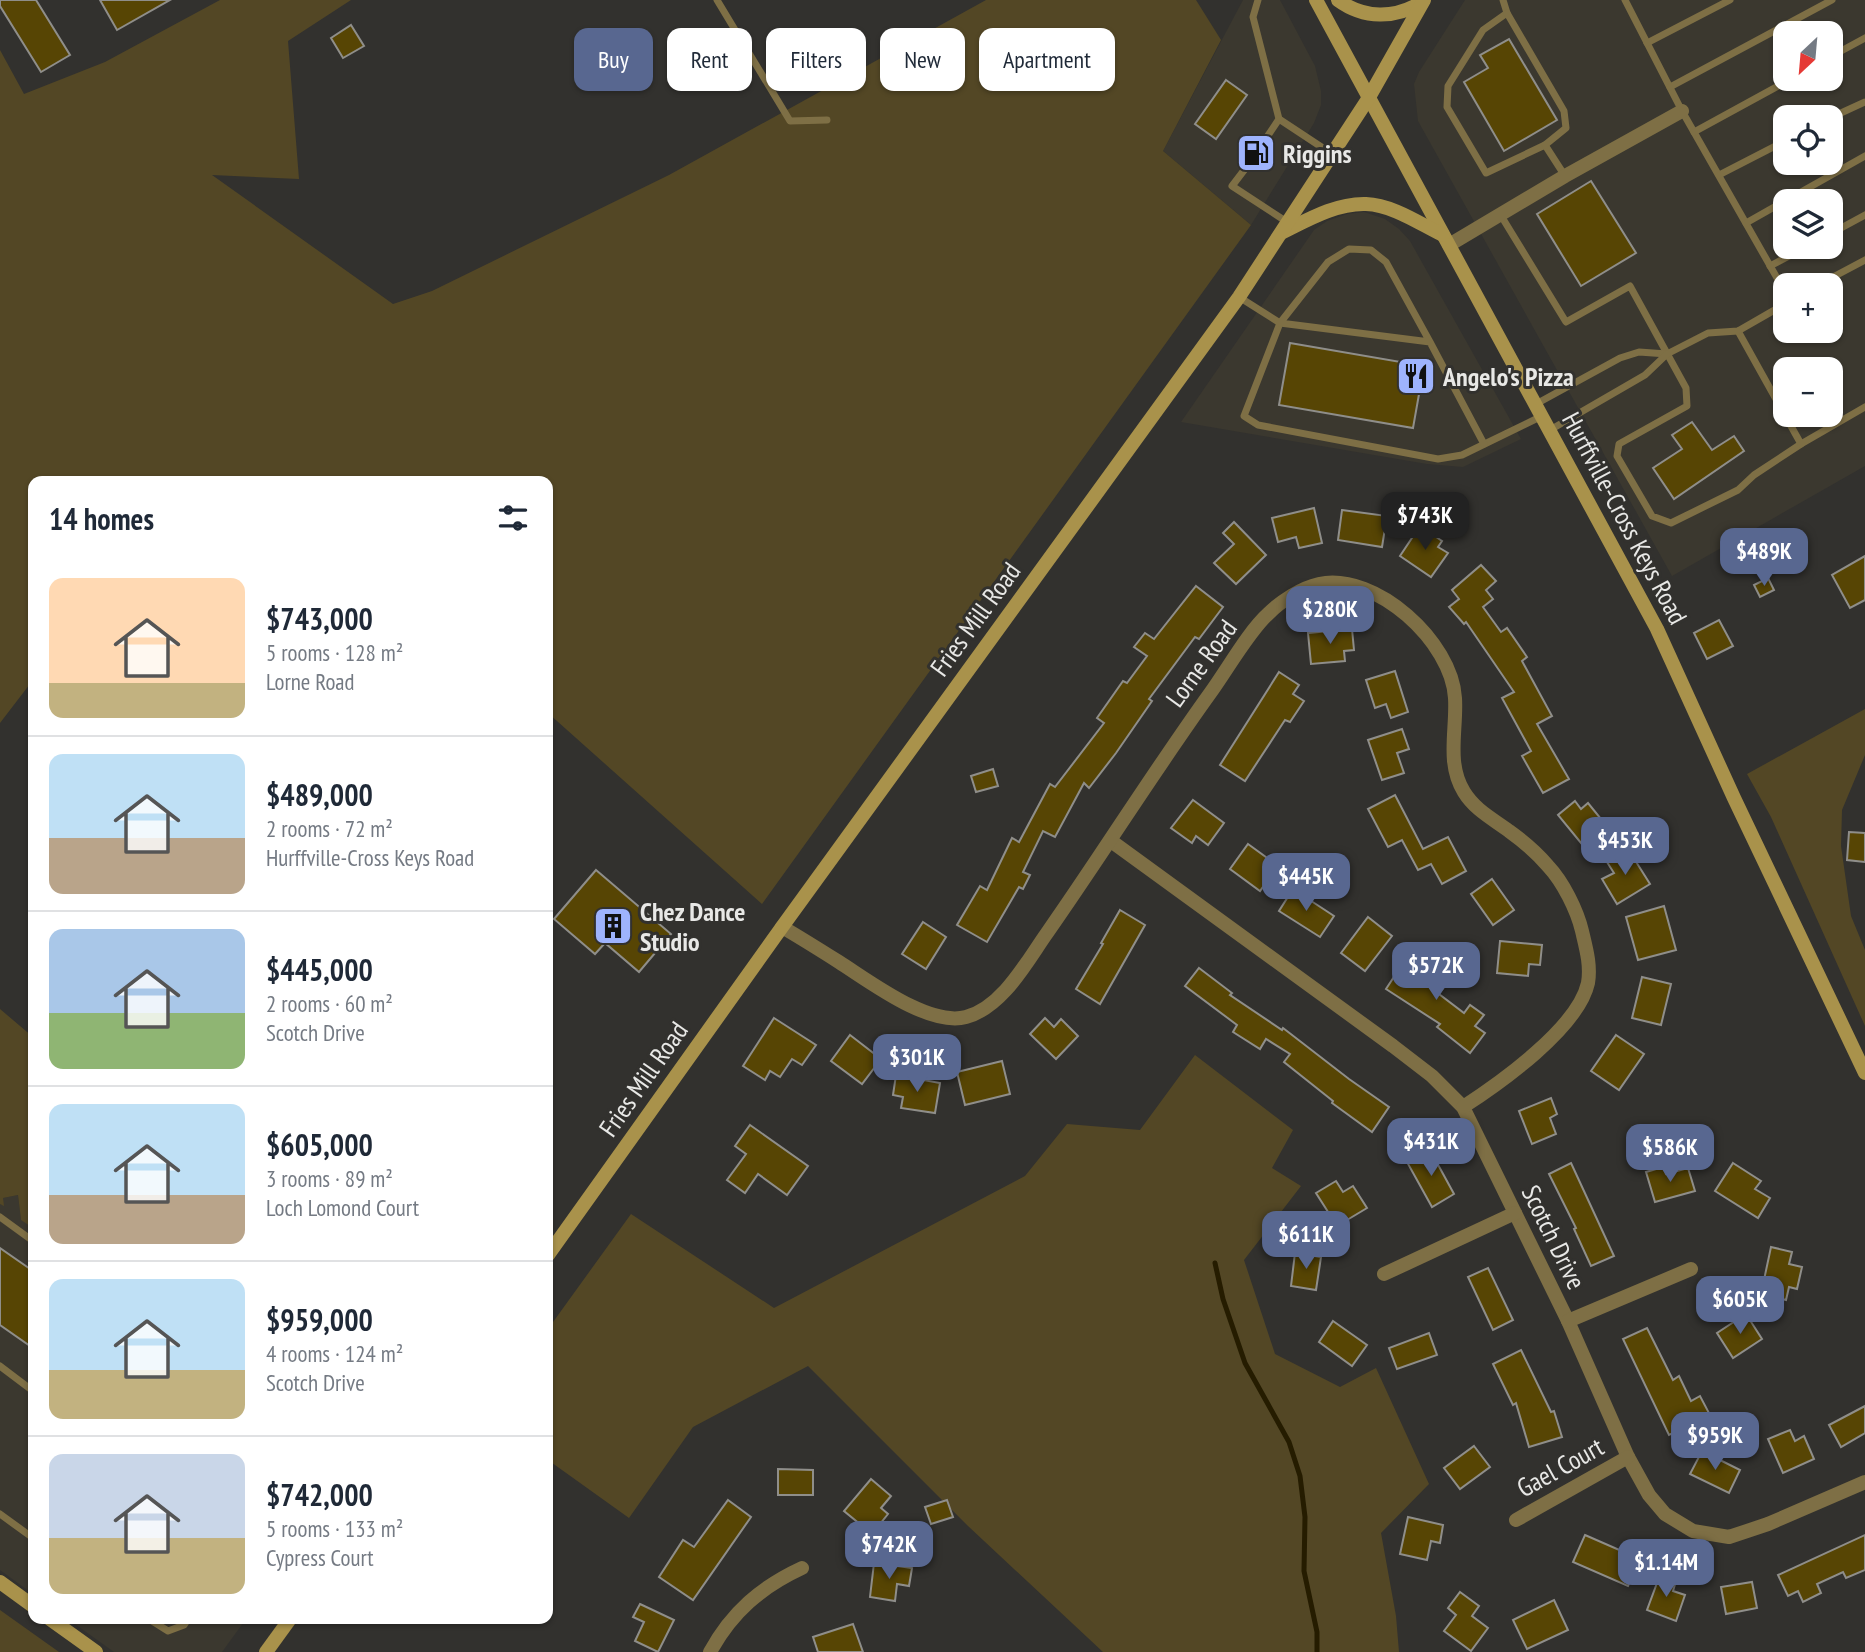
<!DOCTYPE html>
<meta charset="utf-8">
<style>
body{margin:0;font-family:"PT Sans Narrow",sans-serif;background:#f2f2f3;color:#1f2937;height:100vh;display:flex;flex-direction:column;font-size:26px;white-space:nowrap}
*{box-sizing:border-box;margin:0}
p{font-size:23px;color:#747a83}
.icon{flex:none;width:38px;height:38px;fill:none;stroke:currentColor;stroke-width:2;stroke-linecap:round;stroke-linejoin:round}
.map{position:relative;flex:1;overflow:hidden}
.details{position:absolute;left:28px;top:476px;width:525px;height:1148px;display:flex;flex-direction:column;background:#fff;border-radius:14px;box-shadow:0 2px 5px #0004}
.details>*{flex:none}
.top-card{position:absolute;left:574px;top:28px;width:665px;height:63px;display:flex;gap:14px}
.needle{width:46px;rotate:206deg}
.controls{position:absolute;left:1773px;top:21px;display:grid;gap:14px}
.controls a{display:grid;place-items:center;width:70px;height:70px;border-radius:14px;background:#fff;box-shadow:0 2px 5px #0004;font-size:35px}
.price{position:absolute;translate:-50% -60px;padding:0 16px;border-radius:14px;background:#586790;color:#fff;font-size:23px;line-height:46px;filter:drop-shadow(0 2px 4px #0008)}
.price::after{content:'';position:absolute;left:50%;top:42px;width:21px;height:16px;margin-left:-10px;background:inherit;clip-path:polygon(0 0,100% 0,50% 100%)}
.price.selected{background:#222;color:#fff}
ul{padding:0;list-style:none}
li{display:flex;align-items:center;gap:21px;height:175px;padding:0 21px}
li+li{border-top:2px solid #e0e1e3}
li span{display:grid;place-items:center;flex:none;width:196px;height:140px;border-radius:14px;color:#555}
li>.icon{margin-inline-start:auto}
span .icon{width:84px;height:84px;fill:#fffc;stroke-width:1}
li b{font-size:30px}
h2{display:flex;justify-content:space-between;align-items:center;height:84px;padding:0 21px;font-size:30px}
.pill{padding:0 24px;border-radius:14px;background:#fff;box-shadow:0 2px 5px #0004;font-size:24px;line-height:63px}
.pill.selected{background:#586790;color:#fff}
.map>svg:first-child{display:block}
</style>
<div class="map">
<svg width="1865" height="1652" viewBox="0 0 1865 1652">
<rect width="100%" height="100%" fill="#32312e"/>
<g fill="#3b382f" fill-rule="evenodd">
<path d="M1243,0H1280L1315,66L1321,91V105L1314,123L1251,225L1163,151Z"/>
<path d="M1465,0H1865V466L1672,576L1418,121L1414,84L1419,72ZM1785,33H1830V79H1785ZM1785,117H1830V163H1785ZM1785,201H1830V247H1785ZM1785,285H1830V331H1785ZM1785,369H1830V415H1785Z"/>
<path d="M1364,212L1385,219L1399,229L1410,241L1521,439L1463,467L1427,464L1181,422L1314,230L1327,221L1347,214Z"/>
<path d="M18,1195L21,1219L33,1228V1594L0,1570V1204L3,1205L2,1198Z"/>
<path d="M68,1619H246L222,1652H114Z"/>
</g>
<g fill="#534725">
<path d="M220,0H351L288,41L299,179L212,175L393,304L432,291L669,175L986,0H1196L1221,40L1163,151L1251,225L762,904L548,713V481H33V680L0,723V50L24,94L105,62Z"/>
<path d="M1865,709V755L1842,810L1841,846L1851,916L1865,950V1026L1771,817L1747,774Z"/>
<path d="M0,1009L33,1037V1228L21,1220L18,1195L3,1198L4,1206L0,1204Z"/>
<path d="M1195,1055L1293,1130L1272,1168L1301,1186L1244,1260L1275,1354L1340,1387L1376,1368L1429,1484L1381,1533L1396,1616L1399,1652H1103L968,1526L808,1366L693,1427L629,1518L548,1460V1329L631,1214L774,1308L1025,1176L1067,1124L1140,1130Z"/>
<path d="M0,1610L59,1652H0Z"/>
</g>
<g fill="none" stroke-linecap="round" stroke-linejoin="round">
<path stroke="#251c00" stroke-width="5" d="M1215,1263L1223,1299L1245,1363L1289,1442L1300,1476L1305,1517L1304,1571L1317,1632V1652"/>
</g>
<g fill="#574504" stroke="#8f8e8a" stroke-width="2">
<path d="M0,0H36L70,55L41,72L0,6Z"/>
<path d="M100,0H170L117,30Z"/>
<path d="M351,25L364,46L343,58L331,38Z"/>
<path d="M1509,39L1557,120L1504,151L1464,82L1488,68L1480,55Z"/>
<path d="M1226,80L1247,95L1216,139L1195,124Z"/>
<path d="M1591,181L1636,253L1581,286L1537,214Z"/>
<path d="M1290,343L1424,366L1413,428L1279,405Z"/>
<path d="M1692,422L1712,450L1734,436L1744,451L1674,499L1653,468L1682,449L1672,435Z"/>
<path d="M1314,508L1322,543L1299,548L1296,537L1278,542L1272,518Z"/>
<path d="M1342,510L1387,516L1382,547L1338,540Z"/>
<path d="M1234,522L1266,555L1236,584L1214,563L1234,544L1223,533Z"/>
<path d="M1420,526L1442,541L1438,547L1448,553L1431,577L1400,556Z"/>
<path d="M1865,556V600L1850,608L1832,575Z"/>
<path d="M1481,565L1496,581L1486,590L1493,599L1483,607L1501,632L1507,628L1527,657L1522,661L1552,716L1537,724L1569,779L1543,793L1522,756L1531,751L1502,698L1514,692L1466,622L1464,624L1449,607L1459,599L1452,590Z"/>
<path d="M1768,578L1774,590L1760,597L1754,585Z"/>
<path d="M1196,586L1223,607L1199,639L1195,637L1149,699L1152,701L1116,753L1089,788L1084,783L1055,837L1043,831L1023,872L1030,875L1023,889L1019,887L987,942L957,925L980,886L987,890L1012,838L1019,842L1050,784L1055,787L1104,723L1097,718L1123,681L1127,683L1147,656L1134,647L1145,633L1154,639Z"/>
<path d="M1719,620L1733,646L1707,659L1694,633Z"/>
<path d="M1352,629L1354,650L1344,651L1345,661L1311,664L1308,633Z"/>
<path d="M1395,671L1408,712L1391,718L1386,704L1375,708L1366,680Z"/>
<path d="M1279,672L1299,685L1293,694L1304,701L1290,722L1285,720L1245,781L1220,765Z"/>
<path d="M1402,729L1409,749L1397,753L1404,773L1382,780L1368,740Z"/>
<path d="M993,769L998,786L976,792L971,776Z"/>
<path d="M1395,795L1423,849L1448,837L1466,871L1442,884L1431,864L1418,870L1402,840L1388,847L1368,809Z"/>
<path d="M1193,800L1224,823L1208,845L1196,836L1192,843L1171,828Z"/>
<path d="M1575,801L1581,809L1588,803L1610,830L1586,849L1558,815Z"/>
<path d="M1849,832L1865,833V862L1847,860Z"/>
<path d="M1248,844L1278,866L1260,891L1230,869Z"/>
<path d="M1628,849L1650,884L1617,904L1602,879L1614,873L1607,862Z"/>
<path d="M596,870L671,934L639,972L605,943L595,954L554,919Z"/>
<path d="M1492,879L1514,910L1493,925L1471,894Z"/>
<path d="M1293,889L1334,916L1320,937L1279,911Z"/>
<path d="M1664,906L1676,950L1638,960L1626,917Z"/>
<path d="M1120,910L1145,925L1100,1004L1076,989L1103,944L1101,943Z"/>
<path d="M1368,917L1392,936L1365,971L1341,953Z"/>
<path d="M923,922L946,937L926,969L902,954Z"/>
<path d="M1500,941L1542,945L1540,965L1529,964L1528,976L1497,973Z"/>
<path d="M1424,956L1442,968L1435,979L1445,986L1439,994L1464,1013L1470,1005L1484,1015L1475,1026L1485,1033L1470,1053L1437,1027L1440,1024L1386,989L1407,957L1418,964Z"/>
<path d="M1199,968L1232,993L1230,995L1282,1030L1283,1028L1349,1079L1389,1107L1372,1132L1332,1103L1333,1101L1284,1062L1290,1054L1266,1039L1260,1049L1233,1032L1237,1025L1185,986Z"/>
<path d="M1642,977L1671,984L1661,1025L1632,1018Z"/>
<path d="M774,1018L816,1045L802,1065L792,1059L780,1077L770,1071L765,1080L743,1066Z"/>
<path d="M1045,1018L1054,1027L1061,1019L1078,1036L1056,1059L1030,1034Z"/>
<path d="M850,1035L881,1059L862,1084L831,1061Z"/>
<path d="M1616,1035L1644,1054L1619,1090L1591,1071Z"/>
<path d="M1002,1061L1010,1094L965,1105L957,1072Z"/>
<path d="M896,1075L940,1083L935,1113L901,1108L903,1097L893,1095Z"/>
<path d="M1551,1098L1557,1114L1550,1118L1556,1134L1532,1144L1519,1111Z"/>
<path d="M750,1125L808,1166L787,1195L758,1174L745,1193L727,1180L746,1154L735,1146Z"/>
<path d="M1430,1150L1454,1194L1432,1207L1407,1162Z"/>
<path d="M1571,1163L1614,1256L1591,1266L1574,1229L1576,1228L1549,1174Z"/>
<path d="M1733,1163L1761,1181L1755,1189L1770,1198L1758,1218L1715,1191Z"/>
<path d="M1663,1167L1666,1174L1688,1168L1695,1191L1655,1202L1646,1172Z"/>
<path d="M1336,1181L1343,1192L1353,1186L1367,1208L1337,1226L1316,1193Z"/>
<path d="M1771,1247L1792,1252L1789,1264L1802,1267L1797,1289L1789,1287L1786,1300L1761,1294Z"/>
<path d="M0,1248L33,1271V1348L0,1325Z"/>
<path d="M1295,1253L1321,1257L1316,1290L1291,1286Z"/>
<path d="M1488,1268L1513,1320L1493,1330L1468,1277Z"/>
<path d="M1746,1314L1762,1339L1733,1358L1717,1333Z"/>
<path d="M1333,1321L1367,1345L1352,1366L1319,1342Z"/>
<path d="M1647,1328L1673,1380L1679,1376L1691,1401L1700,1396L1710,1415L1669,1435L1623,1339Z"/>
<path d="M1429,1333L1437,1355L1397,1369L1389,1348Z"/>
<path d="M1521,1350L1551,1412L1554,1411L1562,1437L1529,1447L1516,1403L1513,1405L1493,1364Z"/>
<path d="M1865,1406V1433L1841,1447L1829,1425Z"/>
<path d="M1790,1430L1795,1441L1804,1436L1814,1459L1783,1473L1768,1439Z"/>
<path d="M1474,1446L1490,1467L1460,1489L1444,1468Z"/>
<path d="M1702,1451L1740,1470L1729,1493L1690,1474Z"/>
<path d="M778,1469L813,1470V1495H778Z"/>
<path d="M871,1479L891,1496L881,1508L888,1514L872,1534L844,1511Z"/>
<path d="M728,1500L751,1517L693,1600L659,1577L683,1540L694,1547Z"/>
<path d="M947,1500L953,1517L931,1524L925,1507Z"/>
<path d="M1408,1517L1443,1525L1440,1543L1431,1541L1427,1560L1400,1554Z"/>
<path d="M1585,1535L1640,1559L1628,1586L1573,1562Z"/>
<path d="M1865,1535V1570L1846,1578L1843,1572L1817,1584L1821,1593L1803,1602L1798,1591L1788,1596L1778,1575Z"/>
<path d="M874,1563L912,1568L909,1586L897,1584L895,1601L870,1597Z"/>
<path d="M1660,1575L1676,1581L1673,1591L1685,1595L1676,1621L1647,1610Z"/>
<path d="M1752,1582L1757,1608L1726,1614L1721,1587Z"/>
<path d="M1460,1592L1479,1606L1472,1616L1488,1628L1471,1651L1444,1631L1456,1615L1448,1608Z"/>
<path d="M1554,1600L1568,1630L1527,1649L1513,1620Z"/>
<path d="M640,1604L674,1620L658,1652L635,1641L644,1622L633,1617Z"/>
<path d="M853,1624L863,1652H818L813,1637Z"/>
</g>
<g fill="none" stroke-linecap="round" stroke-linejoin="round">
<g stroke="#7e6f45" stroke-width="7">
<path d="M717,0L790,121L827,120"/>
<path d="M1258,0L1253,17L1279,119L1267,137"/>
<path d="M1503,0L1507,13L1483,30L1448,86L1447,107L1486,173L1545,145L1565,176"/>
<path d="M1625,0L1682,111L1785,292"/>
<path d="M1507,13L1564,111L1566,128L1545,145"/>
<path d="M1647,43L1730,0"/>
<path d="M1830,57L1865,38"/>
<path d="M1670,87L1832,0"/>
<path d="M1830,118L1865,102"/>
<path d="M1279,119L1332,154"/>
<path d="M1694,132L1791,79"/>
<path d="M1245,169L1232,186L1287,222"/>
<path d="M1719,175L1785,141"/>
<path d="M1500,214L1566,322L1630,286L1686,388L1687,406L1619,444L1617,456L1652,516L1671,523L1738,490L1754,475L1801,444"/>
<path d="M1746,223L1865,156"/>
<path d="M1830,234L1865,215"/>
<path d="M1770,266L1806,247"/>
<path d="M1818,285L1865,260"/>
<path d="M1239,297L1280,323L1244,416L1258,425L1438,459L1462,455L1542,416"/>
<path d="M1738,331L1801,444L1865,407"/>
<path d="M1430,342L1386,262L1371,250L1349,249L1328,262L1280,323L1430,342L1484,444"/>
<path d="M1536,404L1620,358L1639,352L1667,354"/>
<path d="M1550,430L1645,375L1667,354L1708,333L1738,331L1785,304"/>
<path d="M0,1217L33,1241"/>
<path d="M0,1366L33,1391"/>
<path d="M0,1514L33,1538"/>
<path d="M149,1619L168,1631L184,1625L188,1619"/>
</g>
<g stroke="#7e6f45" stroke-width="14">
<path d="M1449,245L1565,176L1682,111"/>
<path d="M1111,841L1393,1046L1432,1076L1463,1107L1568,1321L1628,1457L1649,1495L1665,1514L1693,1531L1729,1537L1768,1524L1865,1482"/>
<path d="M782,927C801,938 820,950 839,962C869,981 929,1027 966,1017C1003,1007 1027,961 1047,933C1103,853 1154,771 1211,692C1227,670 1249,631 1268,614C1281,601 1301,588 1319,584C1376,572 1452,642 1455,698C1457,730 1446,763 1464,792C1475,810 1493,819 1509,831C1523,841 1537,853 1548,866C1563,882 1577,910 1582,931C1586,948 1591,965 1588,983C1578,1028 1500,1083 1463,1107"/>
<path d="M1384,1274L1515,1213"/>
<path d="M1568,1321L1691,1269"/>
<path d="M1516,1520L1628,1457"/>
<path d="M710,1652C732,1612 761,1587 802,1568"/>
</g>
<g stroke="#a9924b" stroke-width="14">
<path d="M1316,0L1657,629L1734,798L1865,1073"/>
<path d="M1338,0C1364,19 1395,19 1422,2"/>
<path d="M1283,232C1309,219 1337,203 1366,204C1393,205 1420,224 1443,235"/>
<path d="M548,1255L782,927L1239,297L1368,99L1424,0"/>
<path d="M0,1582L33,1606"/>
<path d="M50,1619L96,1652"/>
<path d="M266,1652L290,1619"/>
</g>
</g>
<defs>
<g id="fuel-square" transform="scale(2.0125)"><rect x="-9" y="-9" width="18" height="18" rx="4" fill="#9eb3fd" stroke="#32312e"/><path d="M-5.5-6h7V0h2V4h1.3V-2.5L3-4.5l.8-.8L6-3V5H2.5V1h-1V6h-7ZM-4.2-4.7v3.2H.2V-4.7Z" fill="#111"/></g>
<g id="restaurant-square" transform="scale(2.0125)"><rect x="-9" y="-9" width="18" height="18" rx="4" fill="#9eb3fd" stroke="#32312e"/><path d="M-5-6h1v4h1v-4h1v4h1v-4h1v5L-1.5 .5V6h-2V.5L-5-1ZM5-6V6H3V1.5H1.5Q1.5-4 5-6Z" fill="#111"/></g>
<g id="building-square" transform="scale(2.0125)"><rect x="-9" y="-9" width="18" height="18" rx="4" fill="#9eb3fd" stroke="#32312e"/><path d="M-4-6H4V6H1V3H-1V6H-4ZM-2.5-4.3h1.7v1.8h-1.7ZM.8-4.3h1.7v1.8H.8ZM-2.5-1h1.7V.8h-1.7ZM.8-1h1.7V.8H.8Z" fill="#111"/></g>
</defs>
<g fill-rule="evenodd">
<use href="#fuel-square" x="1256" y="153"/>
<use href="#restaurant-square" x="1416" y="376"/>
<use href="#building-square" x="613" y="926"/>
</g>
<g text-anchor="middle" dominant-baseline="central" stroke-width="6" stroke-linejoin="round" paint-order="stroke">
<g font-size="26" font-weight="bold" fill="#e8e8e6" stroke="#32312e" text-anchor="start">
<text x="1283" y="153">Riggins</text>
<text x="1443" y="376">Angelo's Pizza</text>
<text x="640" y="911">Chez Dance<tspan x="640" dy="30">Studio</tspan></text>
</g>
<g font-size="26" fill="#e8e8e6" stroke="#32312e">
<text transform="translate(1625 518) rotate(62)">Hurffville-Cross Keys Road</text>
<text transform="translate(975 619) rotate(-54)">Fries Mill Road</text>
<text transform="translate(1201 663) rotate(-54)">Lorne Road</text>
<text transform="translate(643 1079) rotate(-55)">Fries Mill Road</text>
<text transform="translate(1554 1237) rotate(64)">Scotch Drive</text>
<text transform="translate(1560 1467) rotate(-29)">Gael Court</text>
</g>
</g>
</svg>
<div class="controls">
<a><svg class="needle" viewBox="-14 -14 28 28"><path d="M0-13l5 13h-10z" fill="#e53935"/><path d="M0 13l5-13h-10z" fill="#747a83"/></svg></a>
<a><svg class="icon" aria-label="locate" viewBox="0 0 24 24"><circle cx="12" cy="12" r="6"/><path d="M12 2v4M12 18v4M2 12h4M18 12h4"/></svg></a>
<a><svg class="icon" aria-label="layers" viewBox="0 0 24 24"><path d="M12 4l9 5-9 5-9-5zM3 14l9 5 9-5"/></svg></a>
<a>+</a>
<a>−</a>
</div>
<b class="price selected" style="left:1425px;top:552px">$743K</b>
<b class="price" style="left:1764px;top:588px">$489K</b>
<b class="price" style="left:1330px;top:646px">$280K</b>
<b class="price" style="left:1625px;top:877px">$453K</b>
<b class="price" style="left:1306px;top:913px">$445K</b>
<b class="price" style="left:1436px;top:1002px">$572K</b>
<b class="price" style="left:917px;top:1094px">$301K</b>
<b class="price" style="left:1431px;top:1178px">$431K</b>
<b class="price" style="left:1670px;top:1184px">$586K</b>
<b class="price" style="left:1306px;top:1271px">$611K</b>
<b class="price" style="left:1740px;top:1336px">$605K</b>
<b class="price" style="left:1715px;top:1472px">$959K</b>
<b class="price" style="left:889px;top:1581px">$742K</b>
<b class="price" style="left:1666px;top:1599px">$1.14M</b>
<div class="top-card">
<a class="pill selected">Buy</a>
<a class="pill">Rent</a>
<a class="pill">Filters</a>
<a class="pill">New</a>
<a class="pill">Apartment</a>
</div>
<section class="details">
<h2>14 homes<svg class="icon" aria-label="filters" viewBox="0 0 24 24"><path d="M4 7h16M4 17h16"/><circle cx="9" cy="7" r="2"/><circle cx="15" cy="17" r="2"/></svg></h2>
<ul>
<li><span style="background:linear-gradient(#ffd9b3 75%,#c2b280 0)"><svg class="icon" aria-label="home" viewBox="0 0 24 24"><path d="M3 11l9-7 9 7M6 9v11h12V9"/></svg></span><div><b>$743,000</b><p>5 rooms · 128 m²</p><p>Lorne Road</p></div></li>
<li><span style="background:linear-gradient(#bfe0f5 60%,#b9a48a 0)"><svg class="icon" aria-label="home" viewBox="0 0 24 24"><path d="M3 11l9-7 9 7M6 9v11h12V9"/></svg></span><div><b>$489,000</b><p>2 rooms · 72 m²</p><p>Hurffville-Cross Keys Road</p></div></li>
<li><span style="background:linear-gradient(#a9c7e8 60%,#8fb573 0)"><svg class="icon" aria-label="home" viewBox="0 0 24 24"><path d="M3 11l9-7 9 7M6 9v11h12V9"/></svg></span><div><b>$445,000</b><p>2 rooms · 60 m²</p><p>Scotch Drive</p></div></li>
<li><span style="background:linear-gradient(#bfe0f5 65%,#b9a48a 0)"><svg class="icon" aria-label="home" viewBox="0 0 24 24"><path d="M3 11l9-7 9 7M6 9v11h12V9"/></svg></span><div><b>$605,000</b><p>3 rooms · 89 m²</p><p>Loch Lomond Court</p></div></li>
<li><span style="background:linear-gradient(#bfe0f5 65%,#c2b280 0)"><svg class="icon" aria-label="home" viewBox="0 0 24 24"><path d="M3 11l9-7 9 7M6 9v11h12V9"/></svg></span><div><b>$959,000</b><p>4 rooms · 124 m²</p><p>Scotch Drive</p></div></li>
<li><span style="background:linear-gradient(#c9d6e8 60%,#c2b280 0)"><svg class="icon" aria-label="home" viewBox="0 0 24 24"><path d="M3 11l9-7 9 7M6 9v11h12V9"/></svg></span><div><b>$742,000</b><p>5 rooms · 133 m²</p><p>Cypress Court</p></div></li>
</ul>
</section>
</div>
